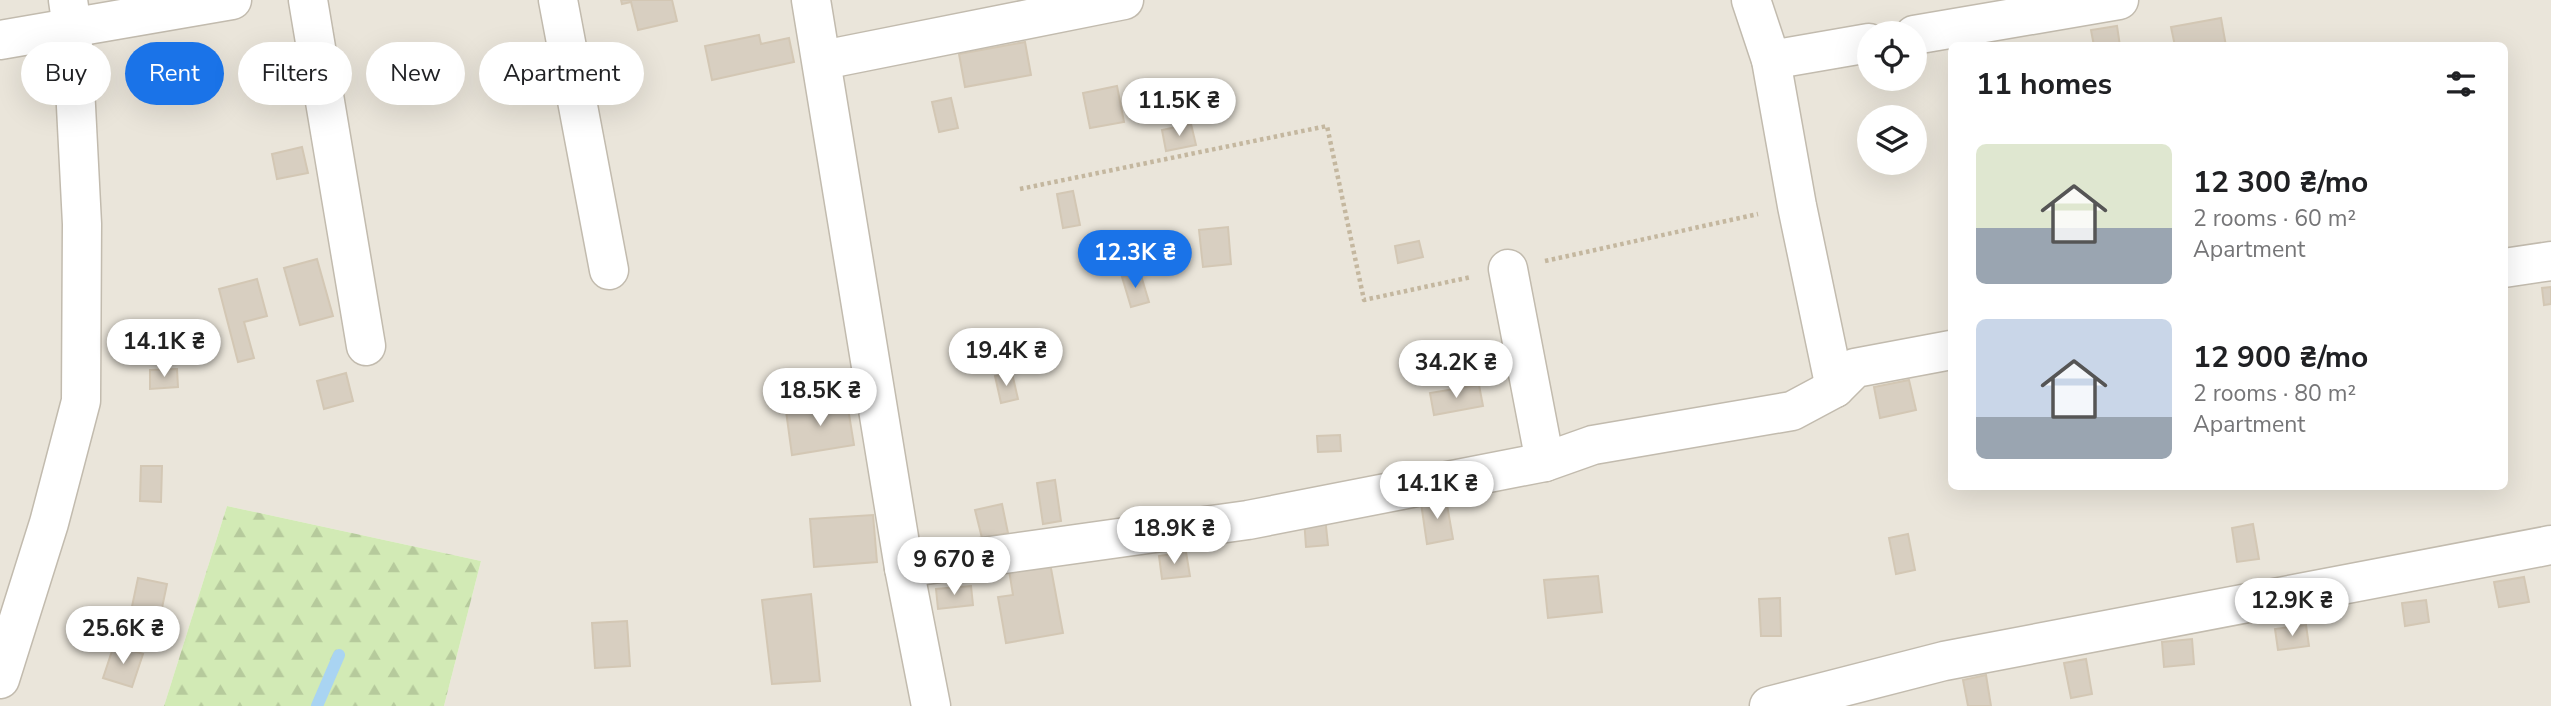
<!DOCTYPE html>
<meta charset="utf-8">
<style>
body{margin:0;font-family:"Nunito Sans",sans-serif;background:#f6f6f6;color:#202124;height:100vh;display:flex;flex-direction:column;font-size:26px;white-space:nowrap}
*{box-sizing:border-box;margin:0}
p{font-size:23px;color:#757577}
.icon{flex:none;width:38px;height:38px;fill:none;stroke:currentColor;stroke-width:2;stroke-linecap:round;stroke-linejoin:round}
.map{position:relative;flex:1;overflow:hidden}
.sheet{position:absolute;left:1948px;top:42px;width:560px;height:448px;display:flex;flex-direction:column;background:#fff;border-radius:10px;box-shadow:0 7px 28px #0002}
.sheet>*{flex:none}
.top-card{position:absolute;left:21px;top:42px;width:665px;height:63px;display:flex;gap:14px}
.tools{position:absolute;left:1857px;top:21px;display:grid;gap:14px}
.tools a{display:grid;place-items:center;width:70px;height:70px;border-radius:50%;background:#fff;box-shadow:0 7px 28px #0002;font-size:35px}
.price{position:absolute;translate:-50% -60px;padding:0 16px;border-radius:24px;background:#fff;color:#222;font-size:23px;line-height:46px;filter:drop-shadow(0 2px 4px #0008)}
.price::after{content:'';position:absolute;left:50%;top:42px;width:21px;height:16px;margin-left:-10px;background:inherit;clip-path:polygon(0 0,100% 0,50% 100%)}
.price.current{background:#1a73e8;color:#fff}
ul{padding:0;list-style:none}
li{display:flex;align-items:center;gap:21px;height:175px;padding:0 28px}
li span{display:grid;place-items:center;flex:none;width:196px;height:140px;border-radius:10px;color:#555}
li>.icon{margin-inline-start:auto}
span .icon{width:84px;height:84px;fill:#fffc;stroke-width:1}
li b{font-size:30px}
h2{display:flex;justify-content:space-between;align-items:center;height:84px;padding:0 28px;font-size:30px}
.pill{padding:0 24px;border-radius:32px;background:#fff;box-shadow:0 7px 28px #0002;font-size:24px;line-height:63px}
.pill.current{background:#1a73e8;color:#fff}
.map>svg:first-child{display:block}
</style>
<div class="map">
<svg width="2551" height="706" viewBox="0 0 2551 706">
<defs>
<pattern id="forest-firs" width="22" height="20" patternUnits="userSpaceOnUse" patternTransform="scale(1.75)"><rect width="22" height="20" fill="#d2eab5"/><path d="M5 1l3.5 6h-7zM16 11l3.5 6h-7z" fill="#b6ca9c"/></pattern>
</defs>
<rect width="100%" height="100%" fill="#f6f3ec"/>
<path fill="#eae5da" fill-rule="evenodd" d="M0,0H2551V706H444L481,561L227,506L164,706H0ZM1869,33H1914V79H1869ZM1951,46H2504V486H1951ZM1869,117H1914V163H1869Z"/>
<path fill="url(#forest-firs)" d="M227,506L481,561L444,706H164Z"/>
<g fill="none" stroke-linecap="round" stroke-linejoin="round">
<path stroke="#a9d4f2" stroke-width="12" d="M317,706L339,655"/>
</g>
<g fill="#d8cfc1" stroke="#d3c7b4" stroke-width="2">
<path d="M621,0H672L677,21L638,30L631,2L622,4Z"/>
<path d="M2221,18L2226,46H2175L2171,27Z"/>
<path d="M2117,26L2120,46H2094L2091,30Z"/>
<path d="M759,35L761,44L789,38L794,62L712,80L705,46Z"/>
<path d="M1025,42L1031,75L965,87L959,54Z"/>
<path d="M1117,86L1124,122L1090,128L1083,93Z"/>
<path d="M951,98L958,128L939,132L932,102Z"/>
<path d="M1191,124L1196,145L1166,151L1162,130Z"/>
<path d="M302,147L308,173L277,179L272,154Z"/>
<path d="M1073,191L1080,225L1063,228L1057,194Z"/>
<path d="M1228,227L1231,264L1203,267L1199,230Z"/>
<path d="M1419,241L1423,257L1398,263L1395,246Z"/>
<path d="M317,259L333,316L300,325L284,268Z"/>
<path d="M1140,272L1149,302L1131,307L1122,277Z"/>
<path d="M257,279L267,316L244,322L254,358L238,362L219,289Z"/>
<path d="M2551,287V304L2544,305L2542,288Z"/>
<path d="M177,369L178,387L150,389V370Z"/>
<path d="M346,373L353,401L324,409L317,381Z"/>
<path d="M1012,373L1018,399L1001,403L995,376Z"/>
<path d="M1909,380L1916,410L1880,418L1874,387Z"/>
<path d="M1479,385L1483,406L1434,415L1430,393Z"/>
<path d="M847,402L854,445L792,455L786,411Z"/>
<path d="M1340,435L1341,451L1318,452L1317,436Z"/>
<path d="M141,466H162L161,502L140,501Z"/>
<path d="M1055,480L1061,521L1043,524L1037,483Z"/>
<path d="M1446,499L1453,539L1427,544L1421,503Z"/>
<path d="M1002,504L1008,533L982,538L975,510Z"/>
<path d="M873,515L877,562L814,567L810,519Z"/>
<path d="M1325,517L1328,545L1306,547L1304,519Z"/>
<path d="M2253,524L2259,559L2237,562L2232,528Z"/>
<path d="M1908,534L1915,570L1896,574L1889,538Z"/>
<path d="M1186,552L1190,576L1162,579L1159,556Z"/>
<path d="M1050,563L1063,633L1006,643L998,597L1013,595L1009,570Z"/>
<path d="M1598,576L1602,612L1548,618L1544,580Z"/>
<path d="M2524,577L2529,602L2499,607L2494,582Z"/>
<path d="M138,578L167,584L159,622L130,616Z"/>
<path d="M971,586L973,605L938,609L936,589Z"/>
<path d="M811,594L820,681L772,684L762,600Z"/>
<path d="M1780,598L1781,636H1761L1759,599Z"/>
<path d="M2426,600L2429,622L2405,626L2402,603Z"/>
<path d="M627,621L630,666L595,668L592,623Z"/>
<path d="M2306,625L2309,646L2278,650L2275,629Z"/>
<path d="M2192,639L2194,664L2164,667L2162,642Z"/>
<path d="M114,645L143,654L132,687L103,678Z"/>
<path d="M2086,659L2092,694L2071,698L2064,663Z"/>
<path d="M1986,675L1991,706H1968L1963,680Z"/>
</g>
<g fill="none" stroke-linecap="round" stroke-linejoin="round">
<g stroke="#c2bbae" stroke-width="41">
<g id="minor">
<path d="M308,0L366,346"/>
<path d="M558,0L609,270"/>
<path d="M811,0L904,568L931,706"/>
<path d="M1751,0L1771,60L1797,206L1835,388"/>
<path d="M1914,35L2119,0"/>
<path d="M0,40L232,0"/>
<path d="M823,60L1124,0"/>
<path d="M1771,60L1869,43"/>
<path d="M2504,268L2551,261"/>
<path d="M1508,269L1545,462"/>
<path d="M904,568L1248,520L1545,462L1593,445L1792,411L1835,388L1855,368L1951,350"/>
<path d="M0,679L49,523L81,401L82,224L72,28L68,0"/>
<path d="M1769,706L1944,661L2551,545"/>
</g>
</g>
<g stroke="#c4b79f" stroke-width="4.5" stroke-dasharray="3.5 3.5" stroke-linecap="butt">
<path d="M1020,189L1327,126L1364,300L1471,277"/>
<path d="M1545,261L1758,214"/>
</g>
<use href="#minor" stroke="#fff" stroke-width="38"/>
</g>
</svg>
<div class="tools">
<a><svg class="icon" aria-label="locate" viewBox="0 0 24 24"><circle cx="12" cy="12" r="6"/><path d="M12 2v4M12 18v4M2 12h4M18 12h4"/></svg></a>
<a><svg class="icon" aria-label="layers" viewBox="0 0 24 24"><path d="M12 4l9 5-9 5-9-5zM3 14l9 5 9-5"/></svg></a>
</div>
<b class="price" style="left:1179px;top:138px">11.5K ₴</b>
<b class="price current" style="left:1135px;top:290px">12.3K ₴</b>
<b class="price" style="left:164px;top:379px">14.1K ₴</b>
<b class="price" style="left:1006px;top:388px">19.4K ₴</b>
<b class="price" style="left:1456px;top:400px">34.2K ₴</b>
<b class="price" style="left:820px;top:428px">18.5K ₴</b>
<b class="price" style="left:1437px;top:521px">14.1K ₴</b>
<b class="price" style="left:1174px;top:566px">18.9K ₴</b>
<b class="price" style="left:954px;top:597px">9 670 ₴</b>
<b class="price" style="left:2292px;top:638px">12.9K ₴</b>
<b class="price" style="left:123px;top:666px">25.6K ₴</b>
<div class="top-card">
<a class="pill">Buy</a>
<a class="pill current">Rent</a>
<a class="pill">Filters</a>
<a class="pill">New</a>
<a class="pill">Apartment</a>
</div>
<section class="sheet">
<h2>11 homes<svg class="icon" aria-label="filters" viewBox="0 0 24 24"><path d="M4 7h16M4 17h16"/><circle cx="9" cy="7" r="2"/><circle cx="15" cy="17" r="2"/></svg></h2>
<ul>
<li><span style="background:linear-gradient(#dfe7d0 60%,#9aa5b1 0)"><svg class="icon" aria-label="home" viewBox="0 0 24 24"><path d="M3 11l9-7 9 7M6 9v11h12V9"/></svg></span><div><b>12 300 ₴/mo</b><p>2 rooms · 60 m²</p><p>Apartment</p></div></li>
<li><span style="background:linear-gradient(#c9d6e8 70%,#9aa5b1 0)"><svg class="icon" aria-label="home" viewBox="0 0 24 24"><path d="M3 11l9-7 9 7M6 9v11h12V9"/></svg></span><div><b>12 900 ₴/mo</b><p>2 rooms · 80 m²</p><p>Apartment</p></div></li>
</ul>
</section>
</div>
